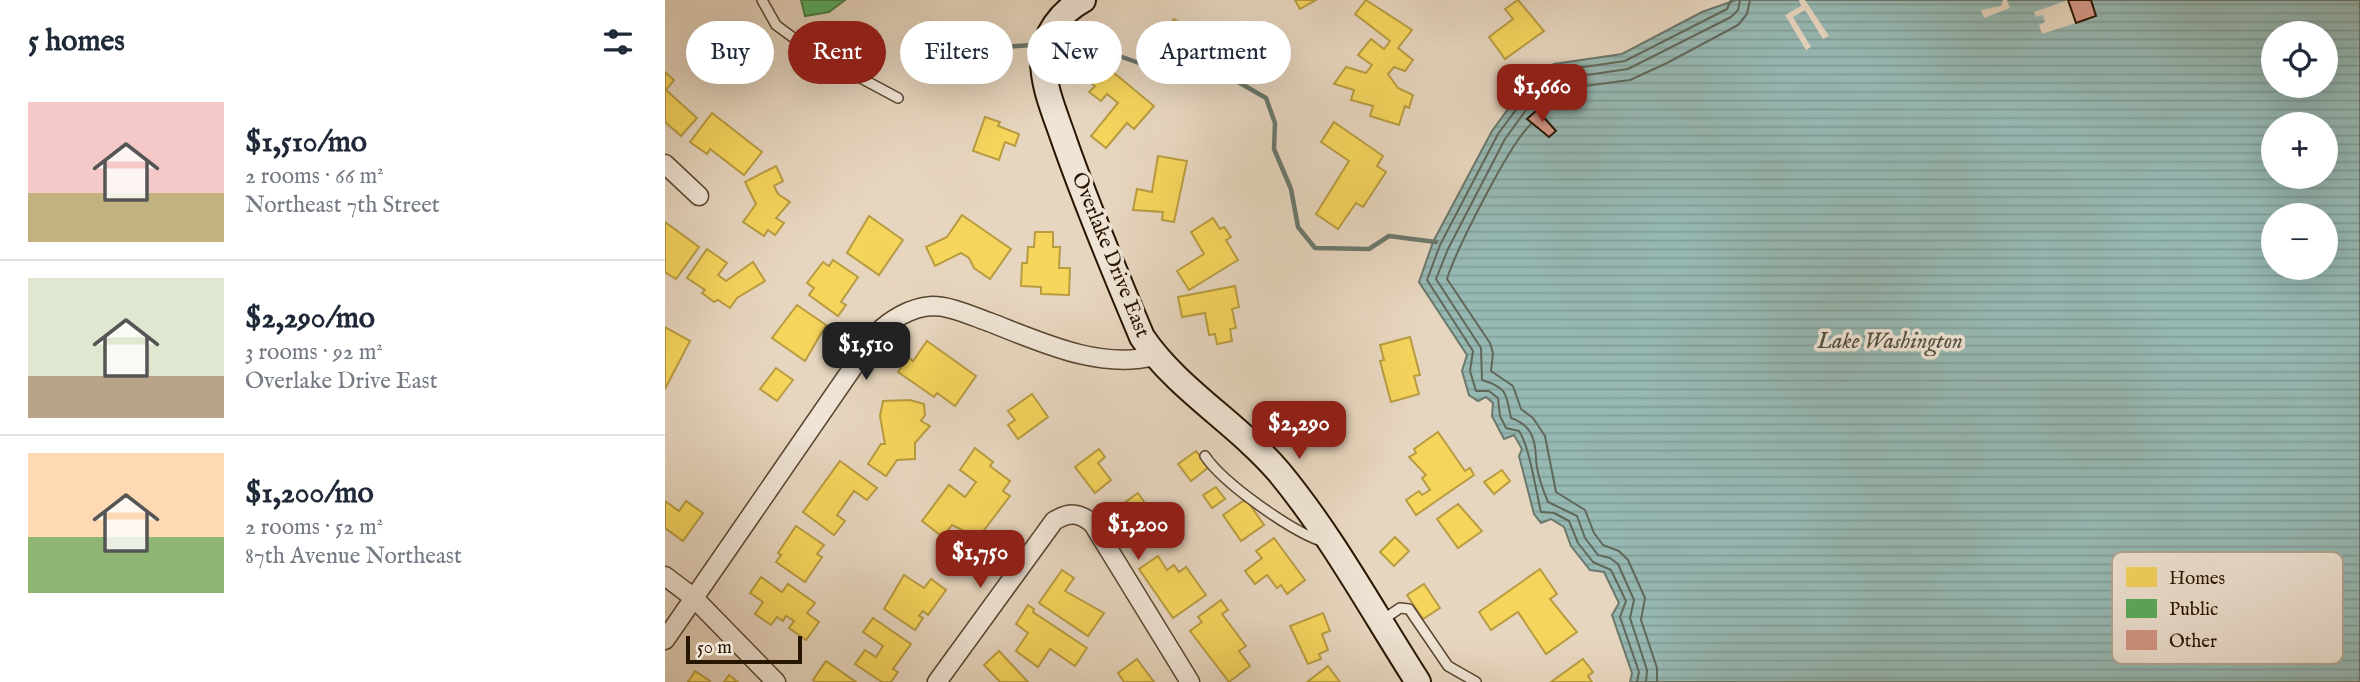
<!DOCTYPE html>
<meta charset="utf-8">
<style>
body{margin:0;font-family:"IM FELL English",serif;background:#f6f6f7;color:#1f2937;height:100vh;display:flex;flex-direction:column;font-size:26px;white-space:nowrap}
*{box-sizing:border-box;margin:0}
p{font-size:23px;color:#747a83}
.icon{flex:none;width:38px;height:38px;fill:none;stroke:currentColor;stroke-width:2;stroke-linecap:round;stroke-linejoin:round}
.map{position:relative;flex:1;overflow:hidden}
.panel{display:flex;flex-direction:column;background:#fff;width:665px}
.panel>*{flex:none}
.hud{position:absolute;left:21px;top:21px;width:665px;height:63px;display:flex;gap:14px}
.tools{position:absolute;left:1596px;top:21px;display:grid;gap:14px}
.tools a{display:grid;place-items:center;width:77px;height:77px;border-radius:50%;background:#fff;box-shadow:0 7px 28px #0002;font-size:35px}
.scale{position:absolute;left:21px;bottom:18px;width:116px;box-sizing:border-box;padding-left:7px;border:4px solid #281601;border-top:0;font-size:19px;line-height:24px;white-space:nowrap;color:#281601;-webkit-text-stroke:5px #efe4d5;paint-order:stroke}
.price{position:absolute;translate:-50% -60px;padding:0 16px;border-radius:14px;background:#8f2418;color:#fff;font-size:23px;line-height:46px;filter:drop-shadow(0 2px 4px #0008)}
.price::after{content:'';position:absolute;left:50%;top:42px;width:21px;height:16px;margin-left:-10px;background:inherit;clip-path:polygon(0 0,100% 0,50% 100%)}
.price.on{background:#222;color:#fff}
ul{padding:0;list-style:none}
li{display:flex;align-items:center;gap:21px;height:175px;padding:0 28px}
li+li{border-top:2px solid #e0e1e3}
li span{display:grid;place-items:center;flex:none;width:196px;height:140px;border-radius:0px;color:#555}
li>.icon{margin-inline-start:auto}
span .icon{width:84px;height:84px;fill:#fffc;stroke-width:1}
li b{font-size:30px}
h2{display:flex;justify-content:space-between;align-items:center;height:84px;padding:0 28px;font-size:30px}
.tag{padding:0 24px;border-radius:32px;background:#fff;box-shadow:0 7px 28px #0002;font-size:24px;line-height:63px}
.tag.on{background:#8f2418;color:#fff}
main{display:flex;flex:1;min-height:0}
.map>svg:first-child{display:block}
</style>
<main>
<section class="panel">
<h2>5 homes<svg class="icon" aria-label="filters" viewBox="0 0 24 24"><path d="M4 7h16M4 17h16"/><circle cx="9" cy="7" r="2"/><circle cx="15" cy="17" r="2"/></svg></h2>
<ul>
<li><span style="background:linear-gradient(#f6c9c9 65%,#c2b280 0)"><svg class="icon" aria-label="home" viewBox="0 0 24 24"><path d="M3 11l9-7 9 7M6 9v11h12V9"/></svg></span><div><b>$1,510/mo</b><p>2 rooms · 66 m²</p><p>Northeast 7th Street</p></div></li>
<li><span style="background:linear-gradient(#dfe7d0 70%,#b9a48a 0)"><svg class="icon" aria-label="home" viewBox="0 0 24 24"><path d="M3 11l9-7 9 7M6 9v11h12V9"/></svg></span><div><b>$2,290/mo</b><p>3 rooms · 92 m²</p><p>Overlake Drive East</p></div></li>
<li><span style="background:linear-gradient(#ffd9b3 60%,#8fb573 0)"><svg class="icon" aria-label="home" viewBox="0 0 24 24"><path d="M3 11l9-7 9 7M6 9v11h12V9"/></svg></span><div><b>$1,200/mo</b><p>2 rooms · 52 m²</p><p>87th Avenue Northeast</p></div></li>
</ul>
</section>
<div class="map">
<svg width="1695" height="682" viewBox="0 0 1695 682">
<defs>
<pattern id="water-rules" width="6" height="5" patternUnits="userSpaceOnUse" patternTransform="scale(1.75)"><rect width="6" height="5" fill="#97b9b4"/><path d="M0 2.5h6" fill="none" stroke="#829e99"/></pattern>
</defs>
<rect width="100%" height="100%" fill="#e7d6bf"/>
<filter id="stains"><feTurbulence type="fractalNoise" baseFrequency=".00286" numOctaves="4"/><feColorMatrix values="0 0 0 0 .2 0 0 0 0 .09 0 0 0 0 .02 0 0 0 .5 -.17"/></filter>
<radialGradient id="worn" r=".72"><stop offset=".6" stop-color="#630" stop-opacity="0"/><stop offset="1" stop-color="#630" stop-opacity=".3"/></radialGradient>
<path fill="url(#water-rules)" stroke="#6b786c" stroke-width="2" fill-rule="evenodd" d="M1071,0H1695V682H965L967,673L947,615L954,603L939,572L925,570L906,546L899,527L886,519L876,523L869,514L854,456L857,449L849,435L839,439L827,416L828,403L821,397L813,401L804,395L797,371L802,355L754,282L768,242L827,131L868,75L889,64L957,54L1037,12ZM1608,33H1661V86H1608ZM1608,124H1661V177H1608ZM1608,215H1661V268H1608Z"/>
<g fill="#e7d6bf">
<path d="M1134,0H1140L1164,36L1158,39L1140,10L1128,17L1146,47L1141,50L1120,15L1136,6Z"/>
<path d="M1338,0H1342L1345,8L1319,18L1316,10L1336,6Z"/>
<path d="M1403,0H1426L1432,16L1377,34L1374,25L1380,22L1378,15L1371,17L1369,12Z"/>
</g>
<g fill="#f6d55c" stroke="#b89c41" stroke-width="2">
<path d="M630,0H651L635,9Z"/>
<path d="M701,0L747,30L733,48L748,60L740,71L729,67L723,74L733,88L748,95L744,108L740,106L734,125L705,116L708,106L686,100L689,90L669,84L681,67L701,73L707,65L693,55L706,39L719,49L725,41L690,14Z"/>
<path d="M853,0L879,31L840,59L824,37L848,19L840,9Z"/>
<path d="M509,19L531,35L508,66L475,42L484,29L496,38Z"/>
<path d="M437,63L489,106L469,129L462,123L441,148L426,136L453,103L442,94L436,101L424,92L430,86L422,80Z"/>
<path d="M0,72L9,80L1,90L32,118L16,136L0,122Z"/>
<path d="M47,113L97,152L79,175L45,149L42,154L25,142Z"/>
<path d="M320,117L335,122L333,126L354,134L350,146L340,142L334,160L308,151Z"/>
<path d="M669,122L718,156L712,166L721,172L698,207L691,203L673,229L651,214L684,161L656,142Z"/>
<path d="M493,156L522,161L509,222L497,220L498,212L468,210L472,189L487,192Z"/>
<path d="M111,166L118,181L109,186L113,194L125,202L111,218L119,223L110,235L103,230L99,236L78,222L91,204L80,182Z"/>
<path d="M297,215L346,249L325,279L309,268L304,258L296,253L270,266L261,247L282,237Z"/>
<path d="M204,216L238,240L214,275L182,253Z"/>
<path d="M548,218L555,229L559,227L566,237L561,240L573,260L524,290L512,271L539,254L526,232Z"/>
<path d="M0,222L34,247L11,279L0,272Z"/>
<path d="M370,232H388V247H395L394,268H405L404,295L376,294V287L356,286L357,263H362L363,247H369Z"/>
<path d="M42,249L62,263L53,275L61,281L88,262L100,281L72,298L65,308L53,300L49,302L37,293L40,290L22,278Z"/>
<path d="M168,260L193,277L176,302L181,305L173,316L144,295L149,288L142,283L158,262L164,266Z"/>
<path d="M570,286L574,307L567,309L571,328L565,329L567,341L552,344L550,334L544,335L540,313L517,317L513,297Z"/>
<path d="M132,305L161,325L140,361L107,338Z"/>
<path d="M0,327L25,341L0,389Z"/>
<path d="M745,337L755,375L749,376L754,394L726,402L715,361L719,360L715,345Z"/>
<path d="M262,341L311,376L290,406L272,393L269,397L233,372L243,357L248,361Z"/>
<path d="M111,368L128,380L112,401L95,389Z"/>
<path d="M367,394L383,417L353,439L343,425L350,420L343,411Z"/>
<path d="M245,400L259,404L260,415L256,421L265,426L250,443V459L232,460L221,476L203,464L216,444H220L215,416L218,401Z"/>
<path d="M773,432L800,471L805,468L809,475L751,515L741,500L754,491L757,495L765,490L757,478L761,475L744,457L751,453L749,449Z"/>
<path d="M310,448L328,462L325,466L345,481L338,491L345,496L313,538L287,525L278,537L257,521L284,485L300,497L311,482L295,470Z"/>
<path d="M434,449L440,457L433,463L446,480L430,493L410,467Z"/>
<path d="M531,451L544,467L526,481L513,464Z"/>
<path d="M175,461L212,488L202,500L189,491L172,515L180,521L169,535L138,512Z"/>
<path d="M837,470L845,481L829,494L819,482Z"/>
<path d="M551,487L560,499L547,508L538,495Z"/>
<path d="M473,493L500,532L472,552L445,513Z"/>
<path d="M581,499L599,525L576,541L558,515Z"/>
<path d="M0,501L14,511L21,501L38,513L18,541L0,528Z"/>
<path d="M793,504L817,531L793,548L772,519Z"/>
<path d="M131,526L159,545L152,554L157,557L140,582L111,562L116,555L113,553Z"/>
<path d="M730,537L744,551L729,566L715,552Z"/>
<path d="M609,538L640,580L622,594L616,585L612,588L602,575L590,584L580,571L597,558L591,551Z"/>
<path d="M493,556L502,570L509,565L514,572L521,567L541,595L508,618L474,569Z"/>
<path d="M875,569L892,594L885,599L912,632L881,654L853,612L826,630L814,612Z"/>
<path d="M397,570L409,578L400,591L439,613L423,636L374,603Z"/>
<path d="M239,575L259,588L266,579L281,590L263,615L258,611L254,616L258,618L250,630L219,609Z"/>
<path d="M96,577L117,592L123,584L150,603L142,613L154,622L141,640L124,628L129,621L121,616L118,621L112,617L106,625L90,614L98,602L85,593Z"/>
<path d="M759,584L775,608L758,619L742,595Z"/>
<path d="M556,600L563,610L557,614L581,646L574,651L585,666L564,682L525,631L537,622L533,617Z"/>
<path d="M363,605L369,609L368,612L422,648L410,666L385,649L373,667L351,651L363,633L351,624Z"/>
<path d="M658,613L665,631L657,634L663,650L654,654L656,659L643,664L625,626Z"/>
<path d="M208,618L246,644L228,669L233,672L226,682H217L190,664L200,650L211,657L218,646L198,632Z"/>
<path d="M334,651L363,682H335L319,665Z"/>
<path d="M472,659L489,682H459L453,673Z"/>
<path d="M918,659L928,672L923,676L927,682H886Z"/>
<path d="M161,661L191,682H150L148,680Z"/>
<path d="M663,666L675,682H642Z"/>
<path d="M30,671L45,681L44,682H23Z"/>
<path d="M64,675L73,682H59Z"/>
</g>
<path fill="#5aae61" stroke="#4b8044" stroke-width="2" d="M136,0H180L164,12L140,16Z"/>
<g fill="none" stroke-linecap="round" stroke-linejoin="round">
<g stroke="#60685a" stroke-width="2">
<path d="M875,110L883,97L897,89L965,80L1002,63L1073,25L1082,14L1085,0"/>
<path d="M866,124C845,143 791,250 782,279L825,343L828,353L826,371L848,386L856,409L868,418L880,436L891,492L920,510L929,533L938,545L954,551L963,560L980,598L976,620L992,668V682"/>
<path d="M972,682L974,672L955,617L961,601L946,570L928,562L913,543L904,521L889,513L876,512C871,491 864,445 854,431L841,428L835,416L833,398L824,391H811L805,371L808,351L762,280L775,245L833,134L872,81L891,71L960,61L1062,9L1066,0"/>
<path d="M981,682L982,670L965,618L969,600L953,564L945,558L933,555L920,538L912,516L883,502C878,490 871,470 871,457C870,438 866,425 846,418C841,394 843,388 817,380L816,348L771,279L783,249L840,139L877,88L894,79L963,69L1066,17L1073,10L1075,0"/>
</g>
<g stroke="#6b786c" stroke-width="4.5">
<path d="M396,44L414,42L497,71L520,67L538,73L549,80L568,79L601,98L610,123L609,149L626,189L633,227L650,248L704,249L724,236L771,242"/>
<path d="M297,49L369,45"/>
</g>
</g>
<g fill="#d69989" stroke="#281601" stroke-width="2">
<path d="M1403,0H1426L1431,16L1411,23Z"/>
<path d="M872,110L891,131L884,137L862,119Z"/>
</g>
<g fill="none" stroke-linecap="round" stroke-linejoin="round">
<g stroke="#584630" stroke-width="12">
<g id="lane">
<path d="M97,0L111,25L149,53L233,98"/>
<path d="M540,456C558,483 627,532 659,542"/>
<path d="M716,621L735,608L744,609L783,666L811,682"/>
</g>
</g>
<g stroke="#584630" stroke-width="21">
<g id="street">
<path d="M0,164L34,196"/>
<path d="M0,576L29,598L111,682"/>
<path d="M0,640L211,334C225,320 246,307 267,306C286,306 307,316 324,322C376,342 434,370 489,356"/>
<path d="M272,682L389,521C404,512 414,512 428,524L525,682"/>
</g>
</g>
<g stroke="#281601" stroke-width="28">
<path id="secondary" d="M418,0C396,12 379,34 378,60C378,88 391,116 400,143C423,208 450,273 477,337C511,388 573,424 614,472C667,536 708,612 753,682"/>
</g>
<use href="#lane" stroke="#efe4d5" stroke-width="9"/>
<use href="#street" stroke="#efe4d5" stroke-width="18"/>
<use href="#secondary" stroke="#efe4d5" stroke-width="24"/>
</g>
<g text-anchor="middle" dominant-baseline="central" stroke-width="7" stroke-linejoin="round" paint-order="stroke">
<g font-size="21" fill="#281601" stroke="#efe4d5">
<text transform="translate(445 255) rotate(68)">Overlake Drive East</text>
</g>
<g font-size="23" font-style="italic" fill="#4f4f40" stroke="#efe4d5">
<text x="1225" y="341">Lake Washington</text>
</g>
</g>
<rect x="1447" y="552" width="231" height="112" rx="10" fill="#efe4d5" stroke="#b3a695" stroke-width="2"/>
<rect x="1461" y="567" width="31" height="20" fill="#f6d55c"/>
<rect x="1461" y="599" width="31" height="19" fill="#5aae61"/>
<rect x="1461" y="630" width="31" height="20" fill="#d69989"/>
<g font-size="19" fill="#281601">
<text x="1504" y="584">Homes</text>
<text x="1504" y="615">Public</text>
<text x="1504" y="647">Other</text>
</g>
<rect width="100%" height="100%" filter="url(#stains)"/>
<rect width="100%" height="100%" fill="url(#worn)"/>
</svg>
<div class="tools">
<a><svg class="icon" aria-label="locate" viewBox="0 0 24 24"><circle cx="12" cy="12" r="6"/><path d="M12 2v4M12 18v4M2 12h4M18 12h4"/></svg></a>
<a>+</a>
<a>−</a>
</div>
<div class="scale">50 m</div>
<b class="price" style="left:877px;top:124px">$1,660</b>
<b class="price on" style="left:201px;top:382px">$1,510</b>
<b class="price" style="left:634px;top:461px">$2,290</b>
<b class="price" style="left:473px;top:562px">$1,200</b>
<b class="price" style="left:315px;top:590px">$1,750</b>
<div class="hud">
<a class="tag">Buy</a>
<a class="tag on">Rent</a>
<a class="tag">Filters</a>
<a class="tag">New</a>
<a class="tag">Apartment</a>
</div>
</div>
</main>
